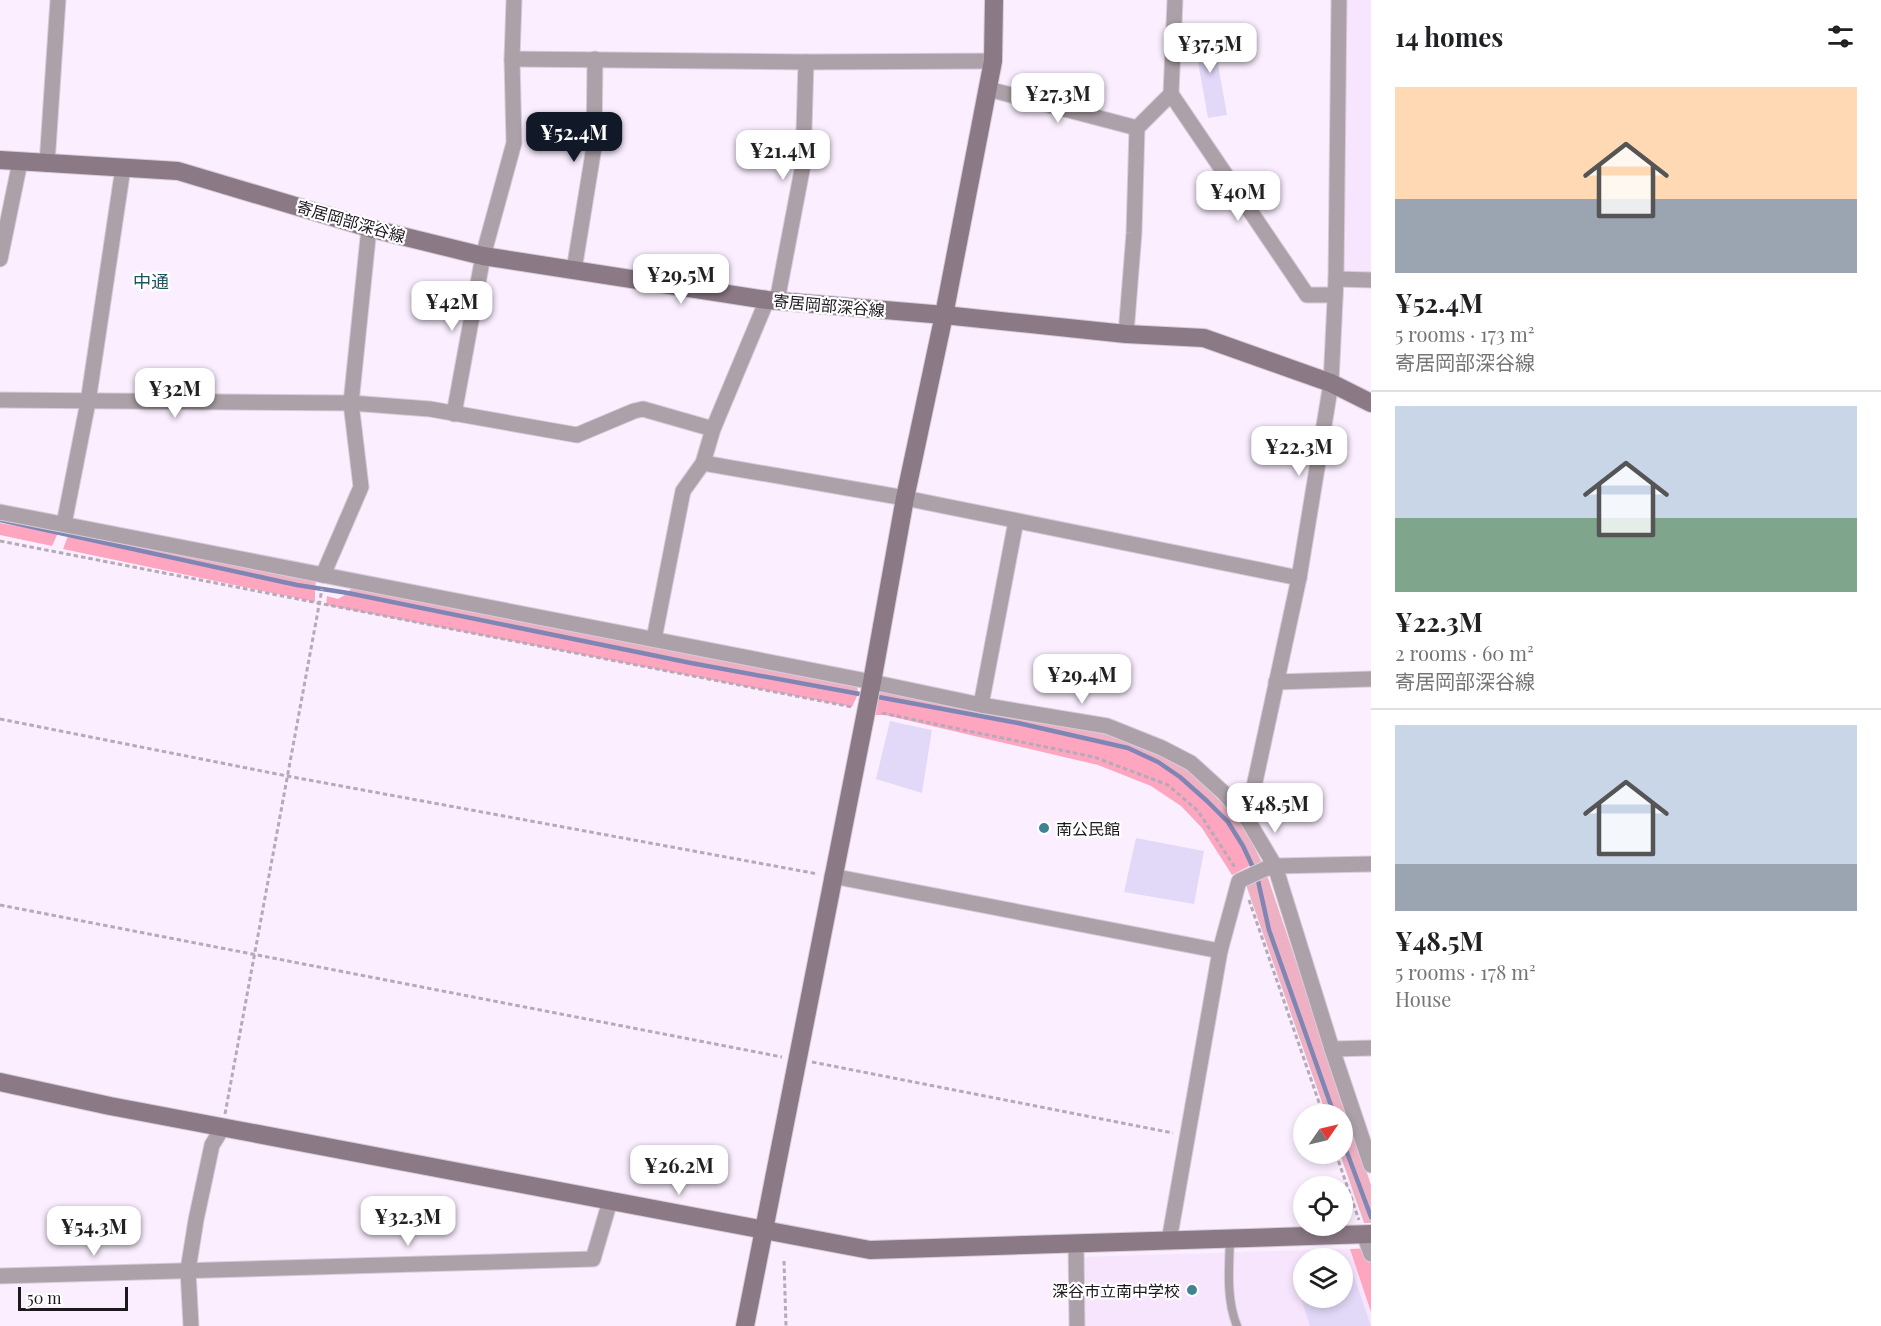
<!DOCTYPE html>
<meta charset="utf-8">
<style>
body{margin:0;font-family:"Playfair Display","Noto Sans JP",serif;background:#f2f2f2;color:#202124;height:100vh;display:flex;flex-direction:column;font-size:22px;white-space:nowrap}
*{box-sizing:border-box;margin:0}
p{font-size:20px;color:#757577}
.icon{flex:none;width:33px;height:33px;fill:none;stroke:currentColor;stroke-width:2;stroke-linecap:round;stroke-linejoin:round}
.map{position:relative;flex:1;overflow:hidden}
.sheet{display:flex;flex-direction:column;background:#fff;width:510px}
.sheet>*{flex:none}
.needle{width:39px;rotate:56deg}
.fabs{position:absolute;left:1293px;top:1104px;display:grid;gap:12px}
.fabs a{display:grid;place-items:center;width:60px;height:60px;border-radius:50%;background:#fff;box-shadow:0 3px 9px #0003;font-size:30px}
.scale{position:absolute;left:18px;bottom:15px;width:110px;box-sizing:border-box;padding-left:6px;border:3px solid #1d1720;border-top:0;font-size:16px;line-height:21px;white-space:nowrap;color:#1d1720;-webkit-text-stroke:4px #fff;paint-order:stroke}
.price{position:absolute;translate:-50% -51px;padding:0 14px;border-radius:12px;background:#fff;color:#222;font-size:20px;line-height:39px;filter:drop-shadow(0 2px 3px #0008)}
.price::after{content:'';position:absolute;left:50%;top:36px;width:18px;height:14px;margin-left:-9px;background:inherit;clip-path:polygon(0 0,100% 0,50% 100%)}
.price.selected{background:#111827;color:#fff}
ul{padding:0;list-style:none}
li{display:grid;align-content:center;gap:12px;height:318px;padding:0 24px}
li+li{border-top:2px solid #e0e0e0}
li span{display:grid;place-items:center;height:186px;border-radius:0px;color:#555}
li>.icon{margin-inline-start:auto}
span .icon{width:108px;height:108px;fill:#fffc;stroke-width:1}
li b{font-size:26px}
h2{display:flex;justify-content:space-between;align-items:center;height:72px;padding:0 24px;font-size:26px}
main{display:flex;flex:1;min-height:0}
.map>svg:first-child{display:block}
</style>
<main>
<div class="map">
<svg width="1371" height="1326" viewBox="0 0 1371 1326">
<rect width="100%" height="100%" fill="#fbefff"/>
<g fill="#f7e4fd" fill-rule="evenodd">
<path d="M1343,0H1371V274L1343,273Z"/>
<path d="M1347,1249L1361,1252L1371,1283V1326H1082L1081,1257ZM1304,1258H1342V1298H1304Z"/>
</g>
<g fill="#eeb1c3">
<path d="M69,531L316,580L315,588L68,536Z"/>
<path d="M354,585L857,685L858,694L348,593Z"/>
<path d="M879,687L1107,731L1187,768L1243,824L1265,869L1371,1185V1223H1364L1340,1154H1342V1114H1326L1245,882L1257,876L1243,846L1228,822L1180,777L1158,762L1128,748L1018,723L877,697Z"/>
</g>
<g fill="#fea5c0">
<path d="M0,523L58,533L52,546L0,535Z"/>
<path d="M68,536L315,588V602L63,549Z"/>
<path d="M348,593L691,663L858,694L852,707L326,605L327,596L338,599Z"/>
<path d="M877,697C943,709 1009,720 1074,736C1103,743 1131,747 1157,762C1178,773 1216,805 1230,824C1238,837 1245,850 1251,865L1232,875L1202,828L1181,806L1151,786L1098,765L885,715H872Z"/>
<path d="M1371,1248V1312L1350,1249Z"/>
</g>
<g fill="none" stroke-linecap="round" stroke-linejoin="round">
<g stroke="#8086b3" stroke-width="4.5">
<path d="M0,520L297,585L348,593L691,663L865,695"/>
<path d="M873,696L1018,723L1128,748L1158,762L1180,777L1207,801L1228,822L1243,846L1257,876L1269,930L1334,1114"/>
<path d="M1342,1139L1371,1217"/>
</g>
</g>
<g fill="#e2d9f9">
<path d="M1212,31L1227,115L1208,118L1193,34Z"/>
<path d="M890,721L932,730L922,793L876,779Z"/>
<path d="M1136,838L1204,851L1194,904L1124,892Z"/>
<path d="M1351,1268L1371,1326H1310L1297,1286L1304,1284V1298H1342V1271Z"/>
</g>
<g fill="none" stroke-linecap="round" stroke-linejoin="round">
<g stroke="#d7ccdb" stroke-width="10">
<path id="lane" d="M1230,1239C1229,1268 1226,1299 1237,1326"/>
</g>
<g stroke="#d7ccdb" stroke-width="17">
<g id="street">
<path d="M512,59L806,62L993,61"/>
<path d="M988,89L1137,128"/>
<path d="M1171,94L1307,295H1335"/>
<path d="M47,164L58,0"/>
<path d="M0,259L20,162"/>
<path d="M574,270L594,147L595,59"/>
<path d="M1336,279L1371,280"/>
<path d="M777,301L803,165L806,62"/>
<path d="M1126,334L1134,233L1137,128L1171,94L1175,0"/>
<path d="M0,400L351,403L430,409L577,435L634,411L643,409L713,429"/>
<path d="M454,414L483,256L514,143L512,59L514,0"/>
<path d="M703,463L905,498L1299,578"/>
<path d="M0,512L872,682L981,705L1107,726L1162,748L1191,763L1224,793L1247,819L1275,866L1332,1049L1371,1165"/>
<path d="M64,524L88,402L123,168"/>
<path d="M323,575L361,487L351,403L369,228"/>
<path d="M654,639L683,491L703,463L713,429L767,300"/>
<path d="M1276,682L1371,679"/>
<path d="M981,705L1016,521"/>
<path d="M1247,819L1299,578L1331,383L1336,279L1339,0"/>
<path d="M832,876L1220,951"/>
<path d="M1332,1049L1371,1048"/>
<path d="M1364,1234L1371,1254"/>
<path d="M1169,1241L1220,951L1239,881L1265,869L1275,866L1371,864"/>
<path d="M1076,1243L1077,1326"/>
<path d="M0,1276L593,1259L610,1201"/>
<path d="M191,1326L188,1270L196,1220L212,1145L223,1127"/>
</g>
</g>
<g stroke="#d7ccdb" stroke-width="20">
<g id="secondary">
<path d="M0,160L178,171L369,228L483,256L767,300L944,315L1126,334L1204,338L1331,383L1371,403"/>
<path d="M0,1082L110,1106L870,1250L1371,1234"/>
<path d="M745,1326L872,682L905,498L944,315L993,61L994,0"/>
</g>
</g>
<g stroke="#b4aab8" stroke-width="3" stroke-dasharray="4.5 3" stroke-linecap="butt">
<path d="M0,541L852,707"/>
<path d="M882,713L1094,757L1168,785L1198,811L1236,869"/>
<path d="M0,719L287,776L818,874"/>
<path d="M1249,900L1323,1114"/>
<path d="M0,905L782,1057"/>
<path d="M812,1062L1173,1133"/>
<path d="M225,1114L322,589"/>
<path d="M1336,1154L1359,1220"/>
<path d="M784,1261L786,1326"/>
</g>
<use href="#lane" stroke="#ada1a9" stroke-width="8"/>
<use href="#street" stroke="#ada1a9" stroke-width="15"/>
<use href="#secondary" stroke="#8b7985" stroke-width="18"/>
</g>
<g fill="#408393" stroke="#fff" stroke-width="2">
<circle cx="1044" cy="828" r="6"/>
<circle cx="1192" cy="1290" r="6"/>
</g>
<g text-anchor="middle" dominant-baseline="central" stroke-width="4.5" stroke-linejoin="round" paint-order="stroke">
<g font-size="16" fill="#1d1720" stroke="#fff">
<text transform="translate(351 221) rotate(16)">寄居岡部深谷線</text>
<text transform="translate(829 305) rotate(5)">寄居岡部深谷線</text>
</g>
<g font-size="16" fill="#1d1720" stroke="#fff" text-anchor="start">
<text x="1056" y="828">南公民館</text>
<text x="1180" y="1290" text-anchor="end">深谷市立南中学校</text>
</g>
<g font-size="18" fill="#1e5561" stroke="#fff">
<text x="151" y="281">中通</text>
</g>
</g>
</svg>
<div class="fabs">
<a><svg class="needle" viewBox="-14 -14 28 28"><path d="M0-13l5 13h-10z" fill="#e53935"/><path d="M0 13l5-13h-10z" fill="#757577"/></svg></a>
<a><svg class="icon" aria-label="locate" viewBox="0 0 24 24"><circle cx="12" cy="12" r="6"/><path d="M12 2v4M12 18v4M2 12h4M18 12h4"/></svg></a>
<a><svg class="icon" aria-label="layers" viewBox="0 0 24 24"><path d="M12 4l9 5-9 5-9-5zM3 14l9 5 9-5"/></svg></a>
</div>
<div class="scale">50 m</div>
<b class="price" style="left:1210px;top:74px">¥37.5M</b>
<b class="price" style="left:1058px;top:124px">¥27.3M</b>
<b class="price selected" style="left:574px;top:163px">¥52.4M</b>
<b class="price" style="left:783px;top:181px">¥21.4M</b>
<b class="price" style="left:1238px;top:222px">¥40M</b>
<b class="price" style="left:681px;top:305px">¥29.5M</b>
<b class="price" style="left:452px;top:332px">¥42M</b>
<b class="price" style="left:175px;top:419px">¥32M</b>
<b class="price" style="left:1299px;top:477px">¥22.3M</b>
<b class="price" style="left:1082px;top:705px">¥29.4M</b>
<b class="price" style="left:1275px;top:834px">¥48.5M</b>
<b class="price" style="left:679px;top:1196px">¥26.2M</b>
<b class="price" style="left:408px;top:1247px">¥32.3M</b>
<b class="price" style="left:94px;top:1257px">¥54.3M</b>
</div>
<section class="sheet">
<h2>14 homes<svg class="icon" aria-label="filters" viewBox="0 0 24 24"><path d="M4 7h16M4 17h16"/><circle cx="9" cy="7" r="2"/><circle cx="15" cy="17" r="2"/></svg></h2>
<ul>
<li><span style="background:linear-gradient(#ffd9b3 60%,#9aa5b1 0)"><svg class="icon" aria-label="home" viewBox="0 0 24 24"><path d="M3 11l9-7 9 7M6 9v11h12V9"/></svg></span><div><b>¥52.4M</b><p>5 rooms · 173 m²</p><p>寄居岡部深谷線</p></div></li>
<li><span style="background:linear-gradient(#c9d6e8 60%,#7fa58c 0)"><svg class="icon" aria-label="home" viewBox="0 0 24 24"><path d="M3 11l9-7 9 7M6 9v11h12V9"/></svg></span><div><b>¥22.3M</b><p>2 rooms · 60 m²</p><p>寄居岡部深谷線</p></div></li>
<li><span style="background:linear-gradient(#c9d6e8 75%,#9aa5b1 0)"><svg class="icon" aria-label="home" viewBox="0 0 24 24"><path d="M3 11l9-7 9 7M6 9v11h12V9"/></svg></span><div><b>¥48.5M</b><p>5 rooms · 178 m²</p><p>House</p></div></li>
</ul>
</section>
</main>
